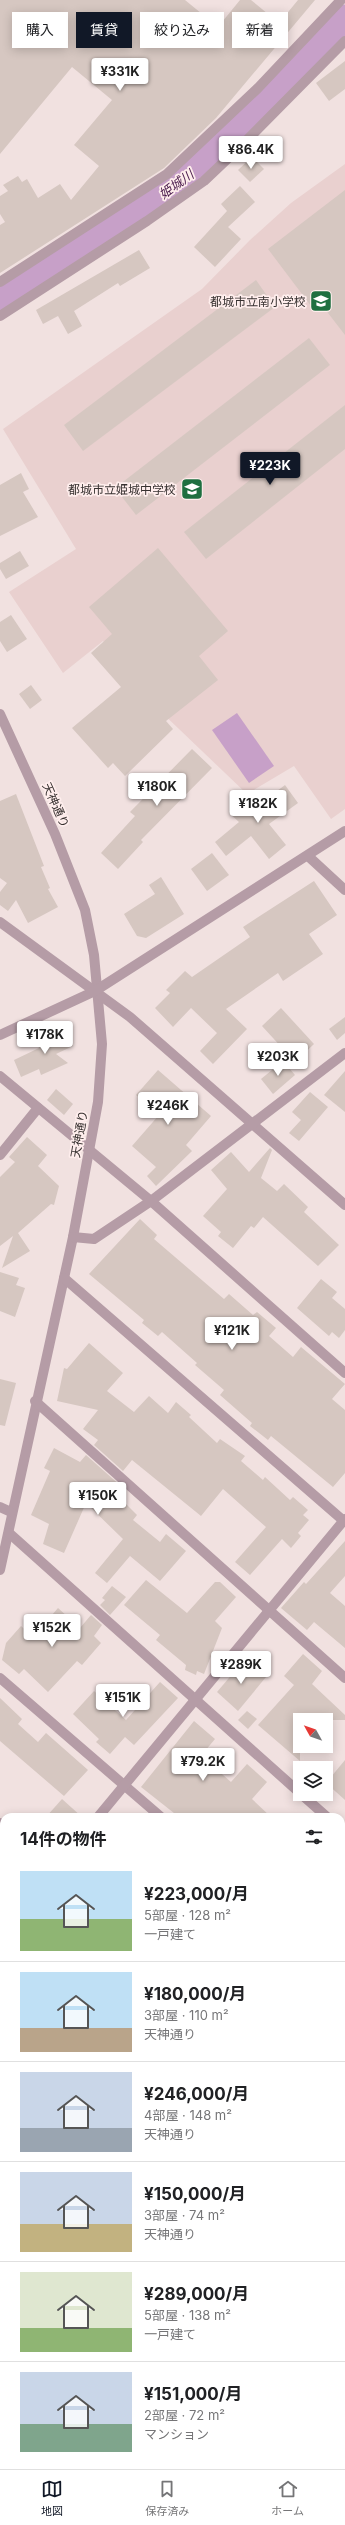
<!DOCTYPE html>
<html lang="ja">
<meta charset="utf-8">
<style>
body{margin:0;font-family:Inter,"Noto Sans JP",sans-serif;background:#f6f6f6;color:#202124;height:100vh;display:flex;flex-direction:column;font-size:15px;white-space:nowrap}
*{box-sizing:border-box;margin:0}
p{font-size:13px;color:#757577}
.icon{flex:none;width:22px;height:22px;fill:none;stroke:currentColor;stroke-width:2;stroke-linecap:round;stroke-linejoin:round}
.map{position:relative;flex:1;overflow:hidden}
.sheet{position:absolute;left:0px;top:1813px;width:345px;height:656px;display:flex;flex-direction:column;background:#fff;border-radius:12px 12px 0 0;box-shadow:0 2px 10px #0003}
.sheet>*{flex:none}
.hud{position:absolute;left:12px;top:12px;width:321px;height:36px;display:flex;gap:8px}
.needle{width:26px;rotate:310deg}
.controls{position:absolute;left:293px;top:1713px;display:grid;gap:8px}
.controls a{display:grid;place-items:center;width:40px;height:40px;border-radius:0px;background:#fff;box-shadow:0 2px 10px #0003;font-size:20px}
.price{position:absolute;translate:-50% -34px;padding:0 9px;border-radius:4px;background:#fff;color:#222;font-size:13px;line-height:26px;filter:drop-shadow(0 1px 2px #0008)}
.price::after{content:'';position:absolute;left:50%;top:24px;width:12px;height:9px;margin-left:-6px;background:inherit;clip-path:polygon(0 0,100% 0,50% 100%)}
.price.current{background:#111827;color:#fff}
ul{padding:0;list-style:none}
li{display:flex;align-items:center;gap:12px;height:100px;padding:0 20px}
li+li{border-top:1px solid #e0e0e0}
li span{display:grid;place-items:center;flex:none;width:112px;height:80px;border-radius:0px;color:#555}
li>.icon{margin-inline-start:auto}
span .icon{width:48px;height:48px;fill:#fffc;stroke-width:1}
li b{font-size:17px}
h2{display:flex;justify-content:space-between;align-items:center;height:48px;padding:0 20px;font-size:17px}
.tag{padding:0 14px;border-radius:0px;background:#fff;box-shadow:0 2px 10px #0003;font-size:14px;line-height:36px}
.tag.current{background:#111827;color:#fff}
.menu{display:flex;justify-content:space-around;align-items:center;height:56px;border-top:1px solid #e0e0e0;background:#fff;font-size:11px;color:#757577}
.menu a{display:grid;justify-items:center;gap:2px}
.menu .current{color:#111827}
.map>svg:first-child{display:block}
</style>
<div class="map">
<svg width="345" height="2469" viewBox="0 0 345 2469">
<rect width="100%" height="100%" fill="#f1e1e0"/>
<path fill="#e9d0cf" d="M345,164V809L331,819L294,766L247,794L157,708L103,641L63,673L9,592L76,549L3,429L202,289L250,240L291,203Z"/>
<path fill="#c7a0c8" d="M237,713L274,766L249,783L212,730Z"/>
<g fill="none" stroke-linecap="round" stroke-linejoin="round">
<g stroke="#c7a0c8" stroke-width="31">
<path d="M0,300L185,179L243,129L345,20"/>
<path d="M0,2454L4,2456"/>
<path d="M25,2465L34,2469"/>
</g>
</g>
<g fill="#d6c7c1">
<path d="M0,0H185L218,27L240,0H251L279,23L298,0H315L216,118L164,168L0,273V225L5,222L0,214V196L8,191L3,185L18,176L22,182L27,179L38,198L60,184L71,200L99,166L74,145L112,100L72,67L0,154Z"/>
<path d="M345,61V89L329,101L316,83Z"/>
<path d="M252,157L264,169L250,182L238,170Z"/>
<path d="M240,186L255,202L228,227L241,239L215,267L194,247L227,211L221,204Z"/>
<path d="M345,190V335L318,300L311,306L268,249Z"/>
<path d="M139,250L150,268L120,286L118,283L74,311L82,326L68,334L58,316L43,324L36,310Z"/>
<path d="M256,280L275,307L83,451L64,425Z"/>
<path d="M309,338L330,365L136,515L115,488Z"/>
<path d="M345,405V449L206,559L184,532Z"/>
<path d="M21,473L29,489L23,492L38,517L0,536V485Z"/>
<path d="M158,548L228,631L199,656L218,680L166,721L173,729L125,776L113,763L108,768L72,728L121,687L91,653L112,634L89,607Z"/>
<path d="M20,551L29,566L6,579L0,569V563Z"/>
<path d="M11,615L27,639L7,652L0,641V622Z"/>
<path d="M31,685L42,700L30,709L19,694Z"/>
<path d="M192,749L212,768L141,840L143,842L118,869L101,853L135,816L130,812Z"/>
<path d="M285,785L298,803L269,824L286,845L269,859L251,836L226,856L215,842L239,822L229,813L242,799L253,809Z"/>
<path d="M16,794L44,866L41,867L50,888L48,889L58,907L28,923L16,900L8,911L0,905V892L7,883L0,878V801Z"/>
<path d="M212,853L229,875L207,891L191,869Z"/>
<path d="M161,877L184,914L146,938L137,936L124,914L155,894L149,885Z"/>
<path d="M314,881L337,915L309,934L323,954L283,981L278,973L226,1009L247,1029L213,1064L200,1051L217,1033L191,1008L173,1027L155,1008L170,993L166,990L185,971L192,977L250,937L243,927Z"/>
<path d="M281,1008L314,1044L295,1062L262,1026Z"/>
<path d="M345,1017V1033L337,1040L329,1029Z"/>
<path d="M65,1029L73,1046L56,1054L68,1063L41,1075L39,1069L21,1077L14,1060L39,1048L36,1041Z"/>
<path d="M283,1061L295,1075L273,1094L261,1079Z"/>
<path d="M158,1070L211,1116L186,1145L192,1151L156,1186L147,1176L156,1167L132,1146L159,1115L136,1095Z"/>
<path d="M345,1071V1112L324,1095Z"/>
<path d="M56,1089L73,1104L64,1115L47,1100Z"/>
<path d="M310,1092L328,1107L299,1141L289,1133L301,1120L292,1112Z"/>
<path d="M27,1137L47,1155L38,1166L59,1186L54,1205L51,1204L18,1233L30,1251L2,1268L13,1236L0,1246V1177L15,1162L9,1157Z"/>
<path d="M270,1148L272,1150L261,1178L277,1191L284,1184L308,1207L304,1212L339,1245L318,1266L263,1217L254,1228L251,1226L233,1248L218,1236L221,1232L203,1216L227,1189L211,1170L231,1152L249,1172Z"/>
<path d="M140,1219L157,1235L154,1239L224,1299L229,1294L253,1315L257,1312L276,1328L269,1336L293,1357L301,1347L345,1384L332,1399L345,1410V1473L333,1487L271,1436L268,1440L250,1426L252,1423L220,1395L224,1390L195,1365L197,1363L162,1332L158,1336L142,1323L144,1320L89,1274Z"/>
<path d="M0,1272L19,1278L16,1285L25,1288L15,1317L0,1311Z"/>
<path d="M321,1279L337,1292L332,1298L345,1309V1330L339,1338L332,1332L329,1336L297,1308Z"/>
<path d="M89,1343L123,1373L107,1391L134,1412L149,1396L168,1413L176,1402L191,1415L189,1417L217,1443L220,1439L245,1456L241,1461L263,1480L265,1477L290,1500L293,1497L308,1510L303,1515L309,1520L298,1533L301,1536L291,1548L282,1539L250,1575L235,1562L266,1527L223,1489L201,1516L132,1460L123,1471L94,1445L98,1440L83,1429L98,1410L57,1401L64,1368L67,1369Z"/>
<path d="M0,1379L16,1383L5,1426L0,1425Z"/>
<path d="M54,1448L80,1462L86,1455L122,1487L116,1494L137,1515L133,1520L160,1542L166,1534L186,1551L160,1581L130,1556L107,1583L95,1573L123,1539L86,1503L64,1553L43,1544L49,1524L31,1515L50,1471L44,1468Z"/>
<path d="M345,1541V1576L330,1593L345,1606V1648L314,1622L307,1630L281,1608L304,1582L306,1584Z"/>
<path d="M146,1580L187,1613L215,1582H220L236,1597L215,1621L222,1628L204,1674L197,1671L196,1675L185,1670L186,1665L156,1640L160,1635L124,1605Z"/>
<path d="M112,1586L126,1597L110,1615L100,1605L105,1600L102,1598Z"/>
<path d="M58,1608L80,1628L91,1615L102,1625L94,1636L101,1643L82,1665L77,1661L48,1692L24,1669L19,1674L2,1660L6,1643L21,1626L33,1637Z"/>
<path d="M303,1654L322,1671L312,1684L345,1715V1720H300V1761L258,1725L294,1685L284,1676Z"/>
<path d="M245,1659L266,1677L238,1711L217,1692Z"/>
<path d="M160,1682L178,1698L134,1745L125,1737L110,1754L96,1742L99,1739L73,1714L94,1691L126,1720Z"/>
<path d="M0,1698L22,1719L18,1724L38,1742L46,1733L88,1770L64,1796L0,1741Z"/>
<path d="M247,1711L257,1719L248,1729L238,1720Z"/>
<path d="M194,1721L215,1739L205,1751L209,1754L205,1759L231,1782L247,1764L267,1782L252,1799L271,1817H179L141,1787Z"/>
<path d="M345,1760V1800L326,1783Z"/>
<path d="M62,1799L82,1817H46Z"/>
</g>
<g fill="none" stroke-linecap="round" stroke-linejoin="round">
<g stroke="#a99d9c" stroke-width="2.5" stroke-dasharray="3 3" stroke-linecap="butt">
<path d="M0,2309L4,2311"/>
<path d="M341,2452L345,2453"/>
</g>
<g stroke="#b59ca6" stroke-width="10">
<path d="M0,282L167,174L257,89L341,0"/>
<path d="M0,316L147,221L204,181L243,144L345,41"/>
<path d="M0,714L55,834L85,910L94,955L102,1044L98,1102L73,1237L0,1570"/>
<path d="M308,856L345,890"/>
<path d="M0,922L130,1017L345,1205"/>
<path d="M0,1035L95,991L345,831"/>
<path d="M0,1076L151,1201L345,1373"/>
<path d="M0,1155L38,1108"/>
<path d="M73,1237L94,1239L151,1201L345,1053"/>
<path d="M64,1278L345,1522"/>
<path d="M35,1401L345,1678"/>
<path d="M0,1507L11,1512"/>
<path d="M9,1533L300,1793"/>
<path d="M0,1678L161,1817"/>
<path d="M301,1794L327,1817"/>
<path d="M98,1817L345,1519"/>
<path d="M0,1823L4,1826"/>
<path d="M341,1830L345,1833"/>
<path d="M341,1984L345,1988"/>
<path d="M341,2110L345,2105"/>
</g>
<g stroke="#8b6072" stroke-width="10">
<path d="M0,2015L4,2018"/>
<path d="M341,2310L345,2314"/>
</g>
</g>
<defs>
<g id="school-square" transform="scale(1.15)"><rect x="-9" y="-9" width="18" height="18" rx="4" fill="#1e6f40" stroke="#ffeeed"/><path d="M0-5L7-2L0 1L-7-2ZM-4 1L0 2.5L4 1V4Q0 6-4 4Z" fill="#fff"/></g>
</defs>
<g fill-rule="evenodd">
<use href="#school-square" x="321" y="301"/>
<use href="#school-square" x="192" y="489"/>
</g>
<g text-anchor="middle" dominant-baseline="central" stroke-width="3.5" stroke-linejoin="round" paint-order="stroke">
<g font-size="12" fill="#373130" stroke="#ffeeed" text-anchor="end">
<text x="306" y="301">都城市立南小学校</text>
<text x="176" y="489">都城市立姫城中学校</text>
</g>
<g font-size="12" fill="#373130" stroke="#ffeeed">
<text transform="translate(56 805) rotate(66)">天神通り</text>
<text transform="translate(79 1134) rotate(-80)">天神通り</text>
</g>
<g font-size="13" font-style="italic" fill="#48194b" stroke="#ffeeed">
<text transform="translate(176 184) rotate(-36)">姫城川</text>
</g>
</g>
</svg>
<div class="controls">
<a><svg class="needle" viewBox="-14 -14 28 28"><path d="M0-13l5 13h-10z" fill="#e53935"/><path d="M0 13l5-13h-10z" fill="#757577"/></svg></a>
<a><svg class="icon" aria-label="layers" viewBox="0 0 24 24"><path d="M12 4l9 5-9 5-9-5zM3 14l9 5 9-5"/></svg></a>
</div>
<b class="price" style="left:120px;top:92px">¥331K</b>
<b class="price" style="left:251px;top:170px">¥86.4K</b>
<b class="price current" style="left:270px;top:486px">¥223K</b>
<b class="price" style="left:157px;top:807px">¥180K</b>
<b class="price" style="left:258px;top:824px">¥182K</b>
<b class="price" style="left:45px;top:1055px">¥178K</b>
<b class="price" style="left:278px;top:1077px">¥203K</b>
<b class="price" style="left:168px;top:1126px">¥246K</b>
<b class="price" style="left:232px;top:1351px">¥121K</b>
<b class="price" style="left:98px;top:1516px">¥150K</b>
<b class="price" style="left:52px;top:1648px">¥152K</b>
<b class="price" style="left:241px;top:1685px">¥289K</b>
<b class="price" style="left:123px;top:1718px">¥151K</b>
<b class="price" style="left:203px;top:1782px">¥79.2K</b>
<div class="hud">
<a class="tag">購入</a>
<a class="tag current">賃貸</a>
<a class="tag">絞り込み</a>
<a class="tag">新着</a>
</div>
<section class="sheet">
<h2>14件の物件<svg class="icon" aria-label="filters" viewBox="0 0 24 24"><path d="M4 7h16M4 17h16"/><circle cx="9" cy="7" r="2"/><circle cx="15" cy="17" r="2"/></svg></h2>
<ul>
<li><span style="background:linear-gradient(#bfe0f5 60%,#8fb573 0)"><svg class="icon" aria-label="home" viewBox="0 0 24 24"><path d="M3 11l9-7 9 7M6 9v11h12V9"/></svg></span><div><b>¥223,000/月</b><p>5部屋 · 128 m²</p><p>一戸建て</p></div></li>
<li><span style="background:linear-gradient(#bfe0f5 70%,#b9a48a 0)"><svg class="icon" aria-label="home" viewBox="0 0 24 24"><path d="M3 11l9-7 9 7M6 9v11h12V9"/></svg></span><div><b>¥180,000/月</b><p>3部屋 · 110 m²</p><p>天神通り</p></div></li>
<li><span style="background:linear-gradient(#c9d6e8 70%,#9aa5b1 0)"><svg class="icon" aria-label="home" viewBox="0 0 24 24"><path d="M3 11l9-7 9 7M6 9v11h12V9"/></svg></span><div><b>¥246,000/月</b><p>4部屋 · 148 m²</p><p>天神通り</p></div></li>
<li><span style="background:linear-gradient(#c9d6e8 65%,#c2b280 0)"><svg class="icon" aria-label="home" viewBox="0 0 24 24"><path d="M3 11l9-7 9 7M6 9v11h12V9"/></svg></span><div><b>¥150,000/月</b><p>3部屋 · 74 m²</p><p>天神通り</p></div></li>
<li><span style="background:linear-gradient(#dfe7d0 70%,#8fb573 0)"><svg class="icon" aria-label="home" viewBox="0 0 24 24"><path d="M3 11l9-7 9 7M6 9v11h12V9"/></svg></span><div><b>¥289,000/月</b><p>5部屋 · 138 m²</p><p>一戸建て</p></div></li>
<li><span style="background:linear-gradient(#c9d6e8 65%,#7fa58c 0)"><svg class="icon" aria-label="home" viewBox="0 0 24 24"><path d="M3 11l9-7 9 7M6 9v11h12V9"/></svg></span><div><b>¥151,000/月</b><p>2部屋 · 72 m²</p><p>マンション</p></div></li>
</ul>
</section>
</div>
<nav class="menu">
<a class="current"><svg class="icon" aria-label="map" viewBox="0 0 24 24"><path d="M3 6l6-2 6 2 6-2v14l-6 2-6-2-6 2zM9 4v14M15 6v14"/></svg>地図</a>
<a><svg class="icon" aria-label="saved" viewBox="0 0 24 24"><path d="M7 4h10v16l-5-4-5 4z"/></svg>保存済み</a>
<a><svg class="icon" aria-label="home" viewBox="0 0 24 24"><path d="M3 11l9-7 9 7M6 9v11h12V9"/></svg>ホーム</a>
</nav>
